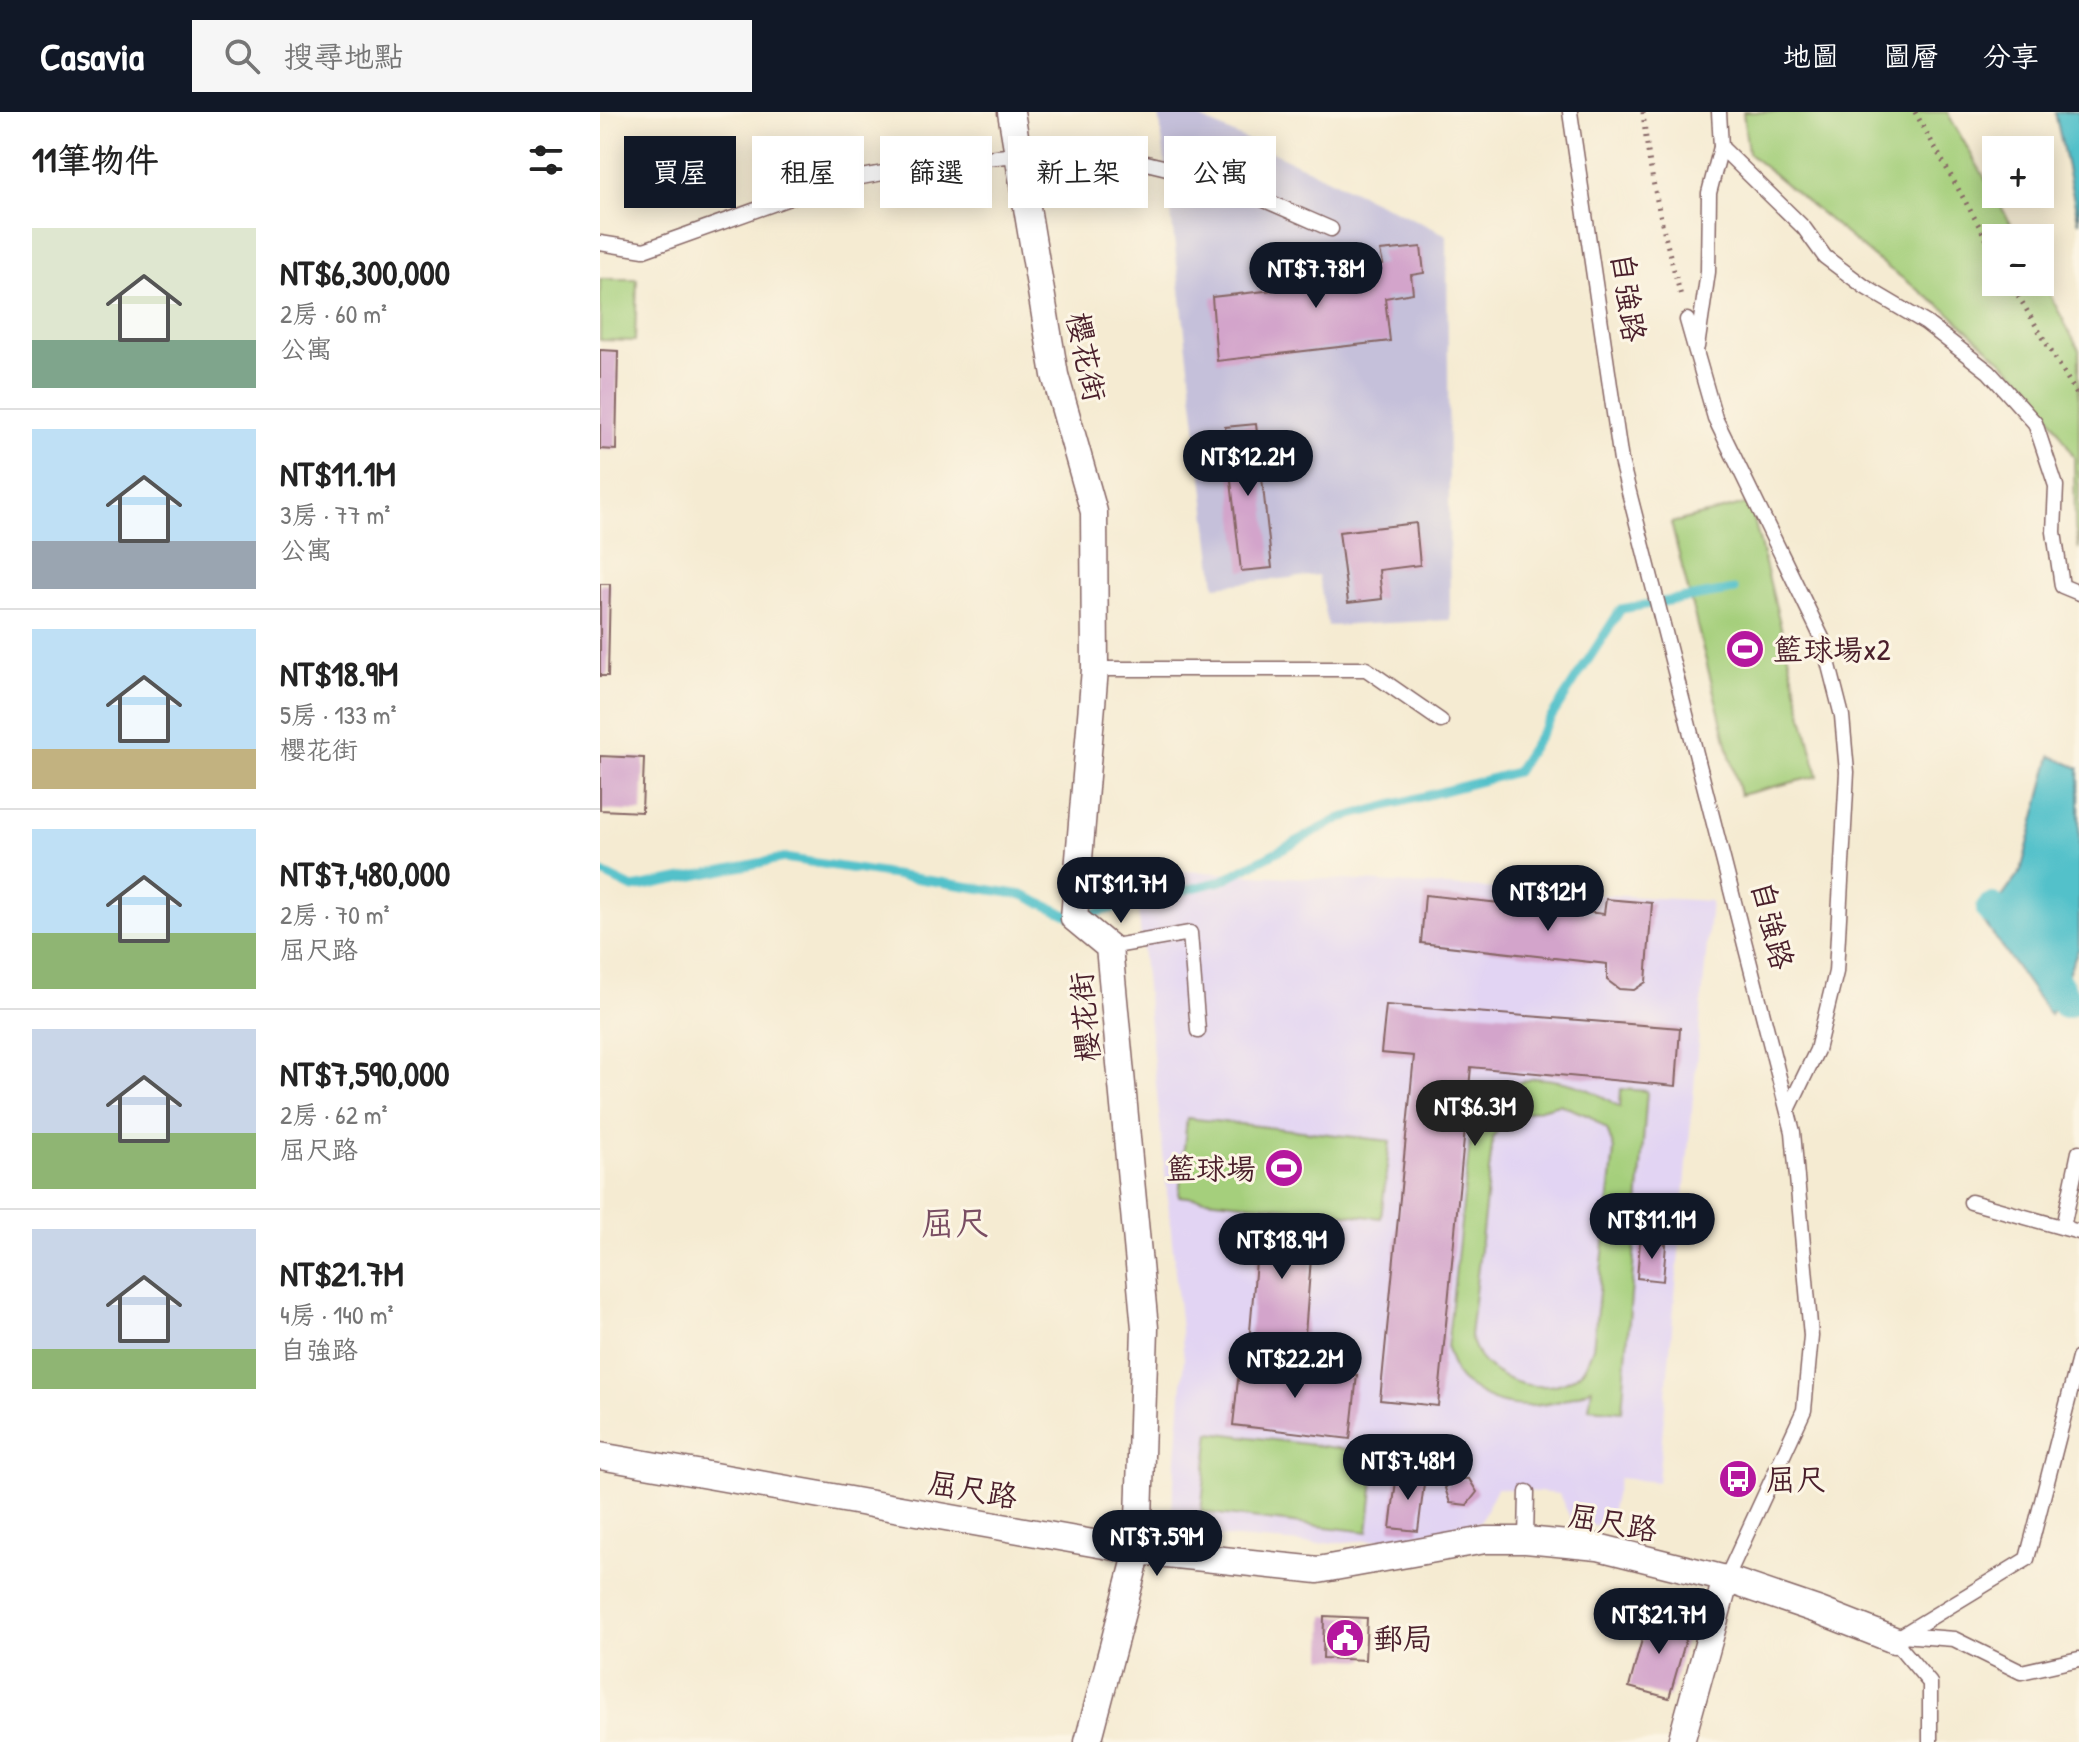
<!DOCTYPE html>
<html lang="zh-TW">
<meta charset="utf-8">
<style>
body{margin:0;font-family:"Patrick Hand","LXGW WenKai TC",sans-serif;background:#f6f6f6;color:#222;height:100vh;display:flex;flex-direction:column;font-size:30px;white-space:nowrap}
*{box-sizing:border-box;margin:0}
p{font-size:26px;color:#767676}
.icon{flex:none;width:44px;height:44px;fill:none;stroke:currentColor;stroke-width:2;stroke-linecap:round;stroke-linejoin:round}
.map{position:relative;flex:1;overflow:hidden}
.drawer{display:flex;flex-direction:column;background:#fff;width:600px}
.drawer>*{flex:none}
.banner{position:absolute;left:24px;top:24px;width:760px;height:72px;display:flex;gap:16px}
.controls{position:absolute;left:1382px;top:24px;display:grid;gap:16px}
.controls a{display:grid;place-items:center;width:72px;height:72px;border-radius:0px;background:#fff;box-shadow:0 4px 20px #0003;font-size:40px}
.price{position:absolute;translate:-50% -68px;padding:0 18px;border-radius:28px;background:#111827;color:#fff;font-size:26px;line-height:52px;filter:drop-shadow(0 2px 4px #0008)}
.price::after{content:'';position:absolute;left:50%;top:48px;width:24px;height:18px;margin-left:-12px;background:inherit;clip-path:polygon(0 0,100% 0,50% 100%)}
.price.selected{background:#222;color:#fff}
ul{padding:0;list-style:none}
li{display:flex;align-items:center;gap:24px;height:200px;padding:0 32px}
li+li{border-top:2px solid #e0e0e0}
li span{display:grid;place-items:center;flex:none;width:224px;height:160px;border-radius:0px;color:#555}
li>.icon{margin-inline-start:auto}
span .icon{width:96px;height:96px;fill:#fffc;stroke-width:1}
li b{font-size:34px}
h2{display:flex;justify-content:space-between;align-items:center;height:96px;padding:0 32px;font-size:34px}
.pill{padding:0 28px;border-radius:0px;background:#fff;box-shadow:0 4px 20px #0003;font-size:28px;line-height:72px}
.pill.selected{background:#111827;color:#fff}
header{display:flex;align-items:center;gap:48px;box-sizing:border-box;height:112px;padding:0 40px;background:#111827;color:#fff}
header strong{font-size:38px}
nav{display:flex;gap:44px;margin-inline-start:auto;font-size:28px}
.search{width:560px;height:72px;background:#f6f6f6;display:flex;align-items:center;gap:20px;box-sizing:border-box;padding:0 28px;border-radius:0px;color:#767676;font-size:30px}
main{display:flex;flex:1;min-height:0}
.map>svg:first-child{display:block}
</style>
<header>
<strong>Casavia</strong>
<div class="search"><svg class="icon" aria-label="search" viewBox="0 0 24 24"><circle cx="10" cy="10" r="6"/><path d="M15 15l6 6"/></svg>搜尋地點</div>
<nav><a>地圖</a><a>圖層</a><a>分享</a></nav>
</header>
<main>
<section class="drawer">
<h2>11筆物件<svg class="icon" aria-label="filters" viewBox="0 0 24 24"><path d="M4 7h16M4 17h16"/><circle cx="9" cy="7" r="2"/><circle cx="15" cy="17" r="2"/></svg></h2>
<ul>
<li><span style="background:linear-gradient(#dfe7d0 70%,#7fa58c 0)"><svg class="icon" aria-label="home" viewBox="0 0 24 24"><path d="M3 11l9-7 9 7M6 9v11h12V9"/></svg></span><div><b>NT$6,300,000</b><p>2房 · 60 m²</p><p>公寓</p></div></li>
<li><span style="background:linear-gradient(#bfe0f5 70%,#9aa5b1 0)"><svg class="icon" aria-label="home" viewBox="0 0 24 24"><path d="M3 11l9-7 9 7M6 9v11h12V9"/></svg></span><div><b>NT$11.1M</b><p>3房 · 77 m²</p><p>公寓</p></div></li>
<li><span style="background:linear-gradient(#bfe0f5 75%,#c2b280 0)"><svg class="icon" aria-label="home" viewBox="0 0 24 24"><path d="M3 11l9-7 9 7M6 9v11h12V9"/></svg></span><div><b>NT$18.9M</b><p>5房 · 133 m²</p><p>櫻花街</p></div></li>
<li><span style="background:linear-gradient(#bfe0f5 65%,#8fb573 0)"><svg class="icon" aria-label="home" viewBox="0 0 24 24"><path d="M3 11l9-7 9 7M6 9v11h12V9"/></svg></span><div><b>NT$7,480,000</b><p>2房 · 70 m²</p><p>屈尺路</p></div></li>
<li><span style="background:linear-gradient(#c9d6e8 65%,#8fb573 0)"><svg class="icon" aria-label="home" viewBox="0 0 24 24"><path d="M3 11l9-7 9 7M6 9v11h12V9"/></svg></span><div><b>NT$7,590,000</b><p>2房 · 62 m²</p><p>屈尺路</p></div></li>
<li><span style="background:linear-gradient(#c9d6e8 75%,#8fb573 0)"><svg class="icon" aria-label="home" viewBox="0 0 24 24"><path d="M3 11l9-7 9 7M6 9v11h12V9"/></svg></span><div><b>NT$21.7M</b><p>4房 · 140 m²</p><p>自強路</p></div></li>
</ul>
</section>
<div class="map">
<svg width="1479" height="1630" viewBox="0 0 1479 1630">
<rect width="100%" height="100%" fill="#fcf5e5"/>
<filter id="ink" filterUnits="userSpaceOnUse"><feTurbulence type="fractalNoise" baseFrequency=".0125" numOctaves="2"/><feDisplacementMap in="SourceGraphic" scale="16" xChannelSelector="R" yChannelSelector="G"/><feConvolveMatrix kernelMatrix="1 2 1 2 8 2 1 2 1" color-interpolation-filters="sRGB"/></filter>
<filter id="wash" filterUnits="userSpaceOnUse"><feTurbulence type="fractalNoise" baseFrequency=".006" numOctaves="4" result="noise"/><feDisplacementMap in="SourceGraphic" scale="32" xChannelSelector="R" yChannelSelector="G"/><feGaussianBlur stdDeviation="1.8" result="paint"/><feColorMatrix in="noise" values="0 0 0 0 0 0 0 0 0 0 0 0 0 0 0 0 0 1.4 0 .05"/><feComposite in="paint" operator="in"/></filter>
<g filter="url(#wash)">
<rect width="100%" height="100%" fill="#f5ebd2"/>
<path fill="#e2d4f3" d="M534,756L1111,789L1058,1370L1019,1366L1008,1415L973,1412L959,1382L897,1376L880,1410L799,1426L715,1432L570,1421L584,1247Z"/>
<path fill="#c5c0da" d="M559,0H587L847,123L850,508L728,514L718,463L615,474Z"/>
<g fill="#a5cf7b" stroke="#787753" stroke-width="2" fill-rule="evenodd">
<path d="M1143,0H1347L1419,126H1396V170H1440V164L1479,238V438L1475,416L1474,345L1436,280L1346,198L1276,147L1148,41Z"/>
<path d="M0,167H37L35,229L0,228Z"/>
<path d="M1150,391L1218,664L1140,683L1071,411Z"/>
<path d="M935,966C971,969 989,975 1020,995L1021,977L1047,979L1022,1299L989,1296L992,1276C954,1296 909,1303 873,1277C868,1274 861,1270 858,1265C853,1257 850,1245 847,1236L873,1003C891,976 905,974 935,966ZM959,992L989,1004L1007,1017L1014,1038L993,1236C990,1243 987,1253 982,1259C955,1286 902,1274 880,1246C876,1240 873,1231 870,1224L893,1025L907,1006Z"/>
<path d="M587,1006L790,1029L781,1106L579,1084Z"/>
<path d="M610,1320L777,1341L768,1420L601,1400Z"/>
</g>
<g fill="#53c1ca" stroke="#4e707a" stroke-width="2">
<path d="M1455,0H1479V111Z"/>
<path d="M1451,644L1479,656V836L1450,903L1384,810L1421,759Z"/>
</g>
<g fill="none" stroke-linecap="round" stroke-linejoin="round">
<path stroke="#53c1ca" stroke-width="9" d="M0,760L33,776L184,746L423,783L474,806L621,769L741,706L916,660L1021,497L1134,478"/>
<path stroke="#53c1ca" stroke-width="32" d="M1392,797L1426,818L1466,890"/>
</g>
<g id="blocks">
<g fill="#d3a4cb">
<path d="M821,135L824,161L811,163L813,181L785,186L790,229L617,249L612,185L701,175L700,162L783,152L780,139Z"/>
<path d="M0,238L18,239L16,338L0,337Z"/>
<path d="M656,312L672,456L641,459L625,315Z"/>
<path d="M816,411L820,453L779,458L782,487L748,491L739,420Z"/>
<path d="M0,472H10L8,564H0Z"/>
<path d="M0,644L44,646L42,700L0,698Z"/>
<path d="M825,783L1004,802L1006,787L1052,791L1046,870L1034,878L1019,877L1007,868V852L821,831Z"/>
<path d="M786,893L1080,916L1076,974L871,955L838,1294L780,1288L814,944L781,941Z"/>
<path d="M660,1103L714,1108L704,1235L649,1231Z"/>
<path d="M1040,1130L1066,1132L1063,1169L1037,1166Z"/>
<path d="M640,1250L757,1263L750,1327L633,1313Z"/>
<path d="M797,1361L825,1364L818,1419L790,1416Z"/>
<path d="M854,1366L869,1367L877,1380L867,1393L850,1391L845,1376Z"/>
<path d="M1049,1502L1084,1512L1088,1520L1069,1586L1029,1575Z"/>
<path d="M724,1504L767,1506L765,1548L723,1546Z"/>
</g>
</g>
</g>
<g filter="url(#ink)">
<use href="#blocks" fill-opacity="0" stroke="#866665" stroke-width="2"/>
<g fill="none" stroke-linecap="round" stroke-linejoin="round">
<g stroke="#866665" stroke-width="17">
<g id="lane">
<path d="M970,0L1021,349L1193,1020L1211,1224L1204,1298L1126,1467"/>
<path d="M1121,35L1204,116L1225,145L1265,175L1326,211L1389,260L1435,311L1456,374L1454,420L1462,474L1479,481"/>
<path d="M0,131L44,138L234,70L343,50L418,43H513L621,69L731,117"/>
<path d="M1087,208L1115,306L1222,526L1242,604L1247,660L1236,860L1217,938L1188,998"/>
<path d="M1097,235L1108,160L1109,81L1121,35L1119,0"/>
<path d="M495,557H766L841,609"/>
<path d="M509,835L590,821L598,919"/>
<path d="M1371,1090L1479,1120"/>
<path d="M1463,1115L1479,1040"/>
<path d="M926,1428L927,1380"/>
<path d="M1302,1523L1354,1527L1421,1560L1479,1547"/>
<path d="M1330,1630V1571L1294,1528L1427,1447L1479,1246"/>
</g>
</g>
<g stroke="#866665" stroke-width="29">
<g id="street">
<path d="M411,0L455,263L494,400L495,557L474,806L509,835L545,1216L538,1439L488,1630"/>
<path d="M0,1344L538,1439L718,1458L885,1428H926L998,1435L1126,1467L1220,1499L1294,1528"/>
<path d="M1081,1630L1126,1467"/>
</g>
</g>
<g stroke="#866665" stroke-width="5" stroke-dasharray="2 6" stroke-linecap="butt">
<path d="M1043,0C1049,63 1064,123 1081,184"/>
<path d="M1315,0L1396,144"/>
<path d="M1410,170L1479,286"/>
</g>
<use href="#lane" stroke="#fff" stroke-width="14"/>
<use href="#street" stroke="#fff" stroke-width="26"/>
</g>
</g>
<defs>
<g id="stadium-disc" transform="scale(2)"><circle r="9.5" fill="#b5179e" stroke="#fcf5e5"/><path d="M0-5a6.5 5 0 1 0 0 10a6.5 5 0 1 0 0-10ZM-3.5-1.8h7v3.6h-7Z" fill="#fff"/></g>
<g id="bus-disc" transform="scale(2)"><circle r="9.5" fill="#b5179e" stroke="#fcf5e5"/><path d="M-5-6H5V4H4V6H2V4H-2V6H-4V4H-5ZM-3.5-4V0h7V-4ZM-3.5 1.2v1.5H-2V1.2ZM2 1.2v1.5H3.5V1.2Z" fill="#fff"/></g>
<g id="civic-disc" transform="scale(2)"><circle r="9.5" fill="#b5179e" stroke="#fcf5e5"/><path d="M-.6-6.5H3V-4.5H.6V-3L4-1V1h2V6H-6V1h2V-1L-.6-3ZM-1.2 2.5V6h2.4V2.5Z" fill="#fff"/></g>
</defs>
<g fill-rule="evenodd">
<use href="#stadium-disc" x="1145" y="537"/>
<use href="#stadium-disc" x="684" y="1056"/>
<use href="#bus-disc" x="1138" y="1367"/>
<use href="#civic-disc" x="745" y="1526"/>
</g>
<g text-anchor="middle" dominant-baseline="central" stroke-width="6" stroke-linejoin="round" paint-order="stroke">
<g font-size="30" fill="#4a1f2b" stroke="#fcf5e5">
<text transform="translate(1029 185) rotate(82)">自強路</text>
<text transform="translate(487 245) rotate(78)">櫻花街</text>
<text transform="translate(1173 813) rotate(76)">自強路</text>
<text transform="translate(484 905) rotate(-95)">櫻花街</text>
<text transform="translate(373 1377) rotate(10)">屈尺路</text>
<text transform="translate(1013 1410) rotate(10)">屈尺路</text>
</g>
<g font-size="30" fill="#4a1f2b" stroke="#fcf5e5" text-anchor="start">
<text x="1173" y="537">籃球場x2</text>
<text x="656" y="1056" text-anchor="end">籃球場</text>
<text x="1166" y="1367">屈尺</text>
<text x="773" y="1526">郵局</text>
</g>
<g font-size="34" fill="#7a4e63" stroke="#fcf5e5">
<text x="355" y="1111">屈尺</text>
</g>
</g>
</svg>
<div class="controls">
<a>+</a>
<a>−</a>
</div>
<b class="price" style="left:716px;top:198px">NT$7.78M</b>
<b class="price" style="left:648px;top:386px">NT$12.2M</b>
<b class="price" style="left:521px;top:813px">NT$11.7M</b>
<b class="price" style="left:948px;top:821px">NT$12M</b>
<b class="price selected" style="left:875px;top:1036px">NT$6.3M</b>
<b class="price" style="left:1052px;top:1149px">NT$11.1M</b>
<b class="price" style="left:682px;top:1169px">NT$18.9M</b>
<b class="price" style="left:695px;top:1288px">NT$22.2M</b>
<b class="price" style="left:808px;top:1390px">NT$7.48M</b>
<b class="price" style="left:557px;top:1466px">NT$7.59M</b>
<b class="price" style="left:1059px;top:1544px">NT$21.7M</b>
<div class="banner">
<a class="pill selected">買屋</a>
<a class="pill">租屋</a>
<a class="pill">篩選</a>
<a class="pill">新上架</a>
<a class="pill">公寓</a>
</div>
</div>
</main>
